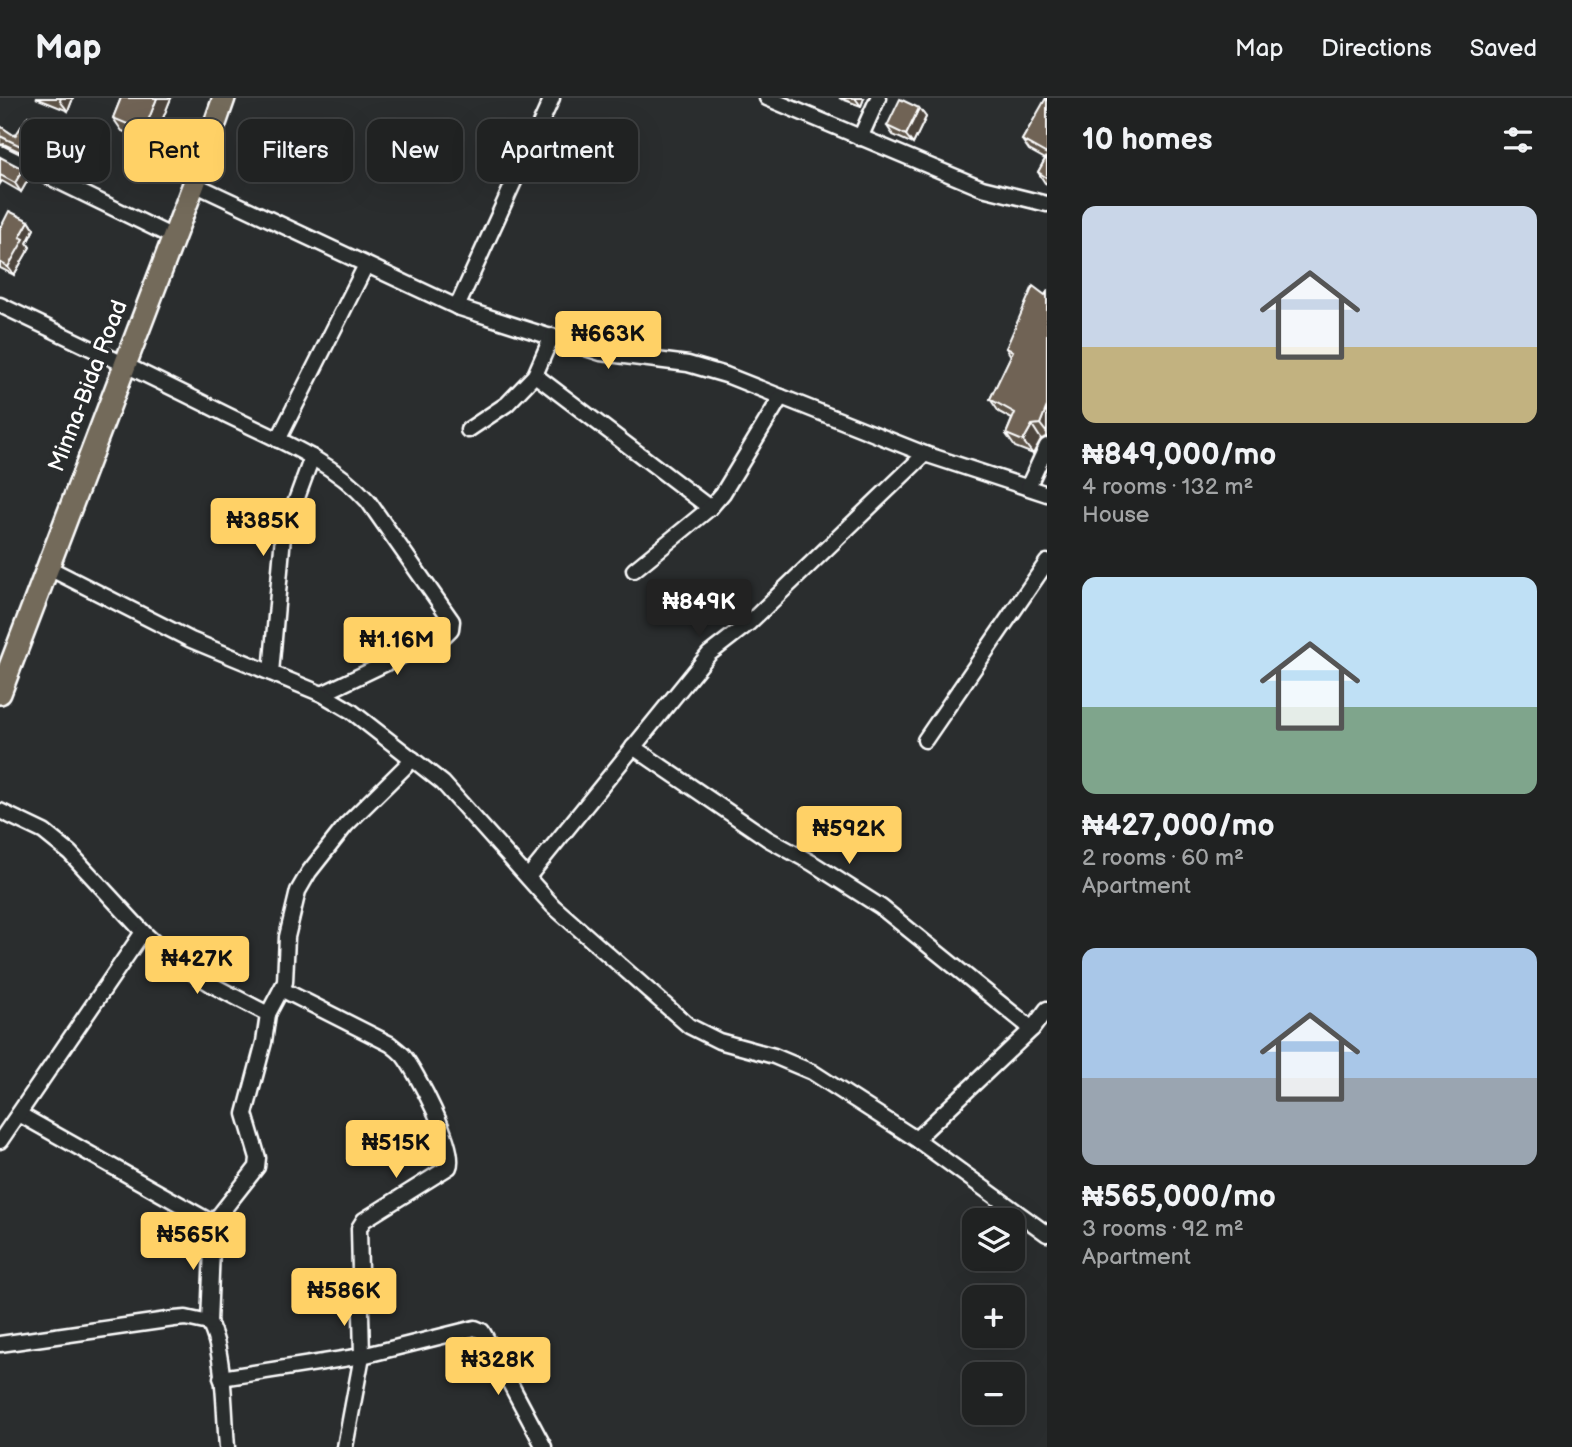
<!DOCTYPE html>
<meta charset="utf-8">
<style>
body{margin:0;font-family:"Balsamiq Sans",sans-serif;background:#2d2f2f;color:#f1f3f6;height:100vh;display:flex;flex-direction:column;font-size:26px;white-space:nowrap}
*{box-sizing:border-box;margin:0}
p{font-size:23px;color:#a2a4a5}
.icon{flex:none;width:38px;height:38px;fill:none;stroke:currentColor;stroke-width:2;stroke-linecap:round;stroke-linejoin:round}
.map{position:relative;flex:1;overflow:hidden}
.details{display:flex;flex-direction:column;background:#202222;width:525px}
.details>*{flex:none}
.hud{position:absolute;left:21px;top:21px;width:665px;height:63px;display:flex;gap:14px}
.tools{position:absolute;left:962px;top:1110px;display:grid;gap:14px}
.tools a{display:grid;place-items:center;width:63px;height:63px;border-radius:14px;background:#202222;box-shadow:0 7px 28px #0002,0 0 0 2px #3d3f40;font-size:35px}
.price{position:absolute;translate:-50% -60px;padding:0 16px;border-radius:7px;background:#ffd166;color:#111;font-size:23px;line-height:46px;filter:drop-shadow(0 2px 4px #0008)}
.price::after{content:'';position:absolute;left:50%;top:42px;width:21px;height:16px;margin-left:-10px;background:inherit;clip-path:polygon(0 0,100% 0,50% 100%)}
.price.selected{background:#222;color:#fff}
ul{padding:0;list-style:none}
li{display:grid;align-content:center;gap:14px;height:371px;padding:0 35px}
li span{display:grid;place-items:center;height:217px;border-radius:14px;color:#555}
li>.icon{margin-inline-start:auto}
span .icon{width:126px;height:126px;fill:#fffc;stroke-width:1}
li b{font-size:30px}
h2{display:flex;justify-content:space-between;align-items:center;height:84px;padding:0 35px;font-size:30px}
.pill{padding:0 24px;border-radius:14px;background:#202222;box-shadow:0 7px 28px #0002,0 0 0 2px #3d3f40;font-size:24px;line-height:63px}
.pill.selected{background:#ffd166;color:#111}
header{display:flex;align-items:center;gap:42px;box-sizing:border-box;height:98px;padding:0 35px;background:#202222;border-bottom:2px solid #3d3f40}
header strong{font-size:33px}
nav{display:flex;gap:38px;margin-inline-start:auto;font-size:24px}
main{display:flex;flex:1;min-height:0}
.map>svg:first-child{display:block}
</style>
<header>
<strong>Map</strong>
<nav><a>Map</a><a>Directions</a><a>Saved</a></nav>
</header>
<main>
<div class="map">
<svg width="1047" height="1349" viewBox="0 0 1047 1349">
<rect width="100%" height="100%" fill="#2a2d2e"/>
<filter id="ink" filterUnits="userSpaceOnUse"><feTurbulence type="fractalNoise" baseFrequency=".0143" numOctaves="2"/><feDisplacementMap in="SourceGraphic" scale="14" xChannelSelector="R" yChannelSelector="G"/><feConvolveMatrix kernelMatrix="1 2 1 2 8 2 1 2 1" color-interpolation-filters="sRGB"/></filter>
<g filter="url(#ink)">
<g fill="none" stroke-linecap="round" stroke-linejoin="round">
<g stroke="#fff" stroke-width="19">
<g id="street">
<path d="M767,0L982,90L1047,106"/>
<path d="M860,40L878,0"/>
<path d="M0,55L173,139"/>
<path d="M194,86L457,209L601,255L688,266L726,277L925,356L1047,396"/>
<path d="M0,207C76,243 152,279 227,317C276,341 331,362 368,403L452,523L451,531L445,537L322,596"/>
<path d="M457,209L552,0"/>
<path d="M535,277L710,410"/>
<path d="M468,332L507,306L535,277L552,238"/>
<path d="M278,342L366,167"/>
<path d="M1028,389L1047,348"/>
<path d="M47,469L191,542L322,596L351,613L443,685L553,808L689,928L719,943L774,958L812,974L916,1041L1047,1136"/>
<path d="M634,472L710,410L723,395L781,299"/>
<path d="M271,575L283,438L312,359"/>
<path d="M925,642L1047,464"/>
<path d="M633,649L768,741L812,765L881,809L1032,931"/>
<path d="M0,713L44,734L70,755L143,834L173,862L214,888L268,916L264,944L245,1016L258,1060L257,1069L213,1125L209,1225C225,1254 224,1315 227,1349"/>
<path d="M528,779L709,556L749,525L925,356"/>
<path d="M283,892L390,946C394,949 399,953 403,957C416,973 458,1052 449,1069L364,1122L359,1130L362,1258L345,1349"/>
<path d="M268,916L285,884L287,839L298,793L309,774L346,727L413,661"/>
<path d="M19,1016L213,1125"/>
<path d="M916,1041L1032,931L1047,911"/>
<path d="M0,1043L143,834"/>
<path d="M0,1246L174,1221L186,1220L209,1225"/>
<path d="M221,1280L362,1258L475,1230L482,1233L486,1240L544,1349"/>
</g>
</g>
<g stroke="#fff" stroke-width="26">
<path id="primary" d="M0,595L194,86L224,0"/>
</g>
<use href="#street" stroke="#2a2d2e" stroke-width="14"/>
<use href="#primary" stroke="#736a5a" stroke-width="21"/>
</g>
<g fill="#5f5549" stroke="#fff" stroke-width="2">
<path d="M36,0H73L68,13Z"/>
<path d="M121,0H171L153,45L122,33L113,20Z"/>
<path d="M839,0H864L861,8Z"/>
<path d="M1047,0V86L1045,85L1038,74L1045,61L1029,52L1022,42Z"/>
<path d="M919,10L926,19L913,46L893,37L887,28Z"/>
<path d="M0,28L15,38H63L86,47L93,56L79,82L4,46L0,47Z"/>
<path d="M0,59L29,80L21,94L2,83L0,86Z"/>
<path d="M29,123L34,131L27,145L30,149L14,177L0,170V128Z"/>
<path d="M1047,194V339L1041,341L1033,356L1015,349L1006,336L1012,321L999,314L990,301L1011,258L1006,250Z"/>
</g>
<g fill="#4e453c" stroke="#fff" stroke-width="2">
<path d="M61,0H73L68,13L60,3Z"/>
<path d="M157,0H171L153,45L144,33Z"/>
<path d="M855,0H864L861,8Z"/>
<path d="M919,10L926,19L913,46L906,37Z"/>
<path d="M86,47L93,56L79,82L72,73Z"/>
<path d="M23,71L29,80L21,94L15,85Z"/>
<path d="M29,123L34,131L27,145L30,149L14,177L8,169L20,139Z"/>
<path d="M1047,308V335L1040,326Z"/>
<path d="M1032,327L1041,341L1033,356L1023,343Z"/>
</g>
<g fill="#6f6355" stroke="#fff" stroke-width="2">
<path d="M121,0H157L144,33L113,20Z"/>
<path d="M1046,0H1047V56L1022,42Z"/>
<path d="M900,1L919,10L906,37L887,28Z"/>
<path d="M28,18L63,38L64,35L86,47L72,73L0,38V28L15,38Z"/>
<path d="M1047,58V80L1038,74Z"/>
<path d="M0,59L23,71L15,85L0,77Z"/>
<path d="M9,113L29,123L20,139L24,141L8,169L0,164V128L1,129Z"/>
<path d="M1033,188L1045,197L1047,194V308L1040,326L1032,327L1023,343L1006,336L1015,315L990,301L1013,253L1006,250Z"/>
</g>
</g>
<g text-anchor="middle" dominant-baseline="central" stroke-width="7" stroke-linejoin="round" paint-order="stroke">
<g font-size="23" fill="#fff" stroke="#2a2d2e">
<text transform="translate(88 288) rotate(-69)">Minna-Bida Road</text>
</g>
</g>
</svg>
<div class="tools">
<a><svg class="icon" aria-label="layers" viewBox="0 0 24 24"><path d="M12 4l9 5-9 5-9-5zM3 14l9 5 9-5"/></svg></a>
<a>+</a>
<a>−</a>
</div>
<b class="price" style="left:608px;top:273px">₦663K</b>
<b class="price" style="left:263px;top:460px">₦385K</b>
<b class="price selected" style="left:699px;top:541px">₦849K</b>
<b class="price" style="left:397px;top:579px">₦1.16M</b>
<b class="price" style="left:849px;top:768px">₦592K</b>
<b class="price" style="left:197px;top:898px">₦427K</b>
<b class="price" style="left:396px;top:1082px">₦515K</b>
<b class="price" style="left:193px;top:1174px">₦565K</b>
<b class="price" style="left:344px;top:1230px">₦586K</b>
<b class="price" style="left:498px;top:1299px">₦328K</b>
<div class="hud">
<a class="pill">Buy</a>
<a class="pill selected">Rent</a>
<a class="pill">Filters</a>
<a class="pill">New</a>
<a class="pill">Apartment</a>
</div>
</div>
<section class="details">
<h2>10 homes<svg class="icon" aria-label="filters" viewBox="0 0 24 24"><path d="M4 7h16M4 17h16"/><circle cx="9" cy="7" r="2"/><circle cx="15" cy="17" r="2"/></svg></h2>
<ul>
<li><span style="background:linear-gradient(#c9d6e8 65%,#c2b280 0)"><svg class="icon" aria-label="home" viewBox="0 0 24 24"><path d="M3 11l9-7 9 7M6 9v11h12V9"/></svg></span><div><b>₦849,000/mo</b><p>4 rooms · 132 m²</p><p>House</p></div></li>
<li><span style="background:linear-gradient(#bfe0f5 60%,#7fa58c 0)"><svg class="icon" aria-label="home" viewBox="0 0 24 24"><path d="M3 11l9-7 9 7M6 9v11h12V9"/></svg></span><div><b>₦427,000/mo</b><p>2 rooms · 60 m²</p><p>Apartment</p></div></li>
<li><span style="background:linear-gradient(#a9c7e8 60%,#9aa5b1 0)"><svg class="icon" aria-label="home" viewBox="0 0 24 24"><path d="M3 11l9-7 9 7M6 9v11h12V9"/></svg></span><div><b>₦565,000/mo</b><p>3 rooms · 92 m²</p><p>Apartment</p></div></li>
</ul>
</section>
</main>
